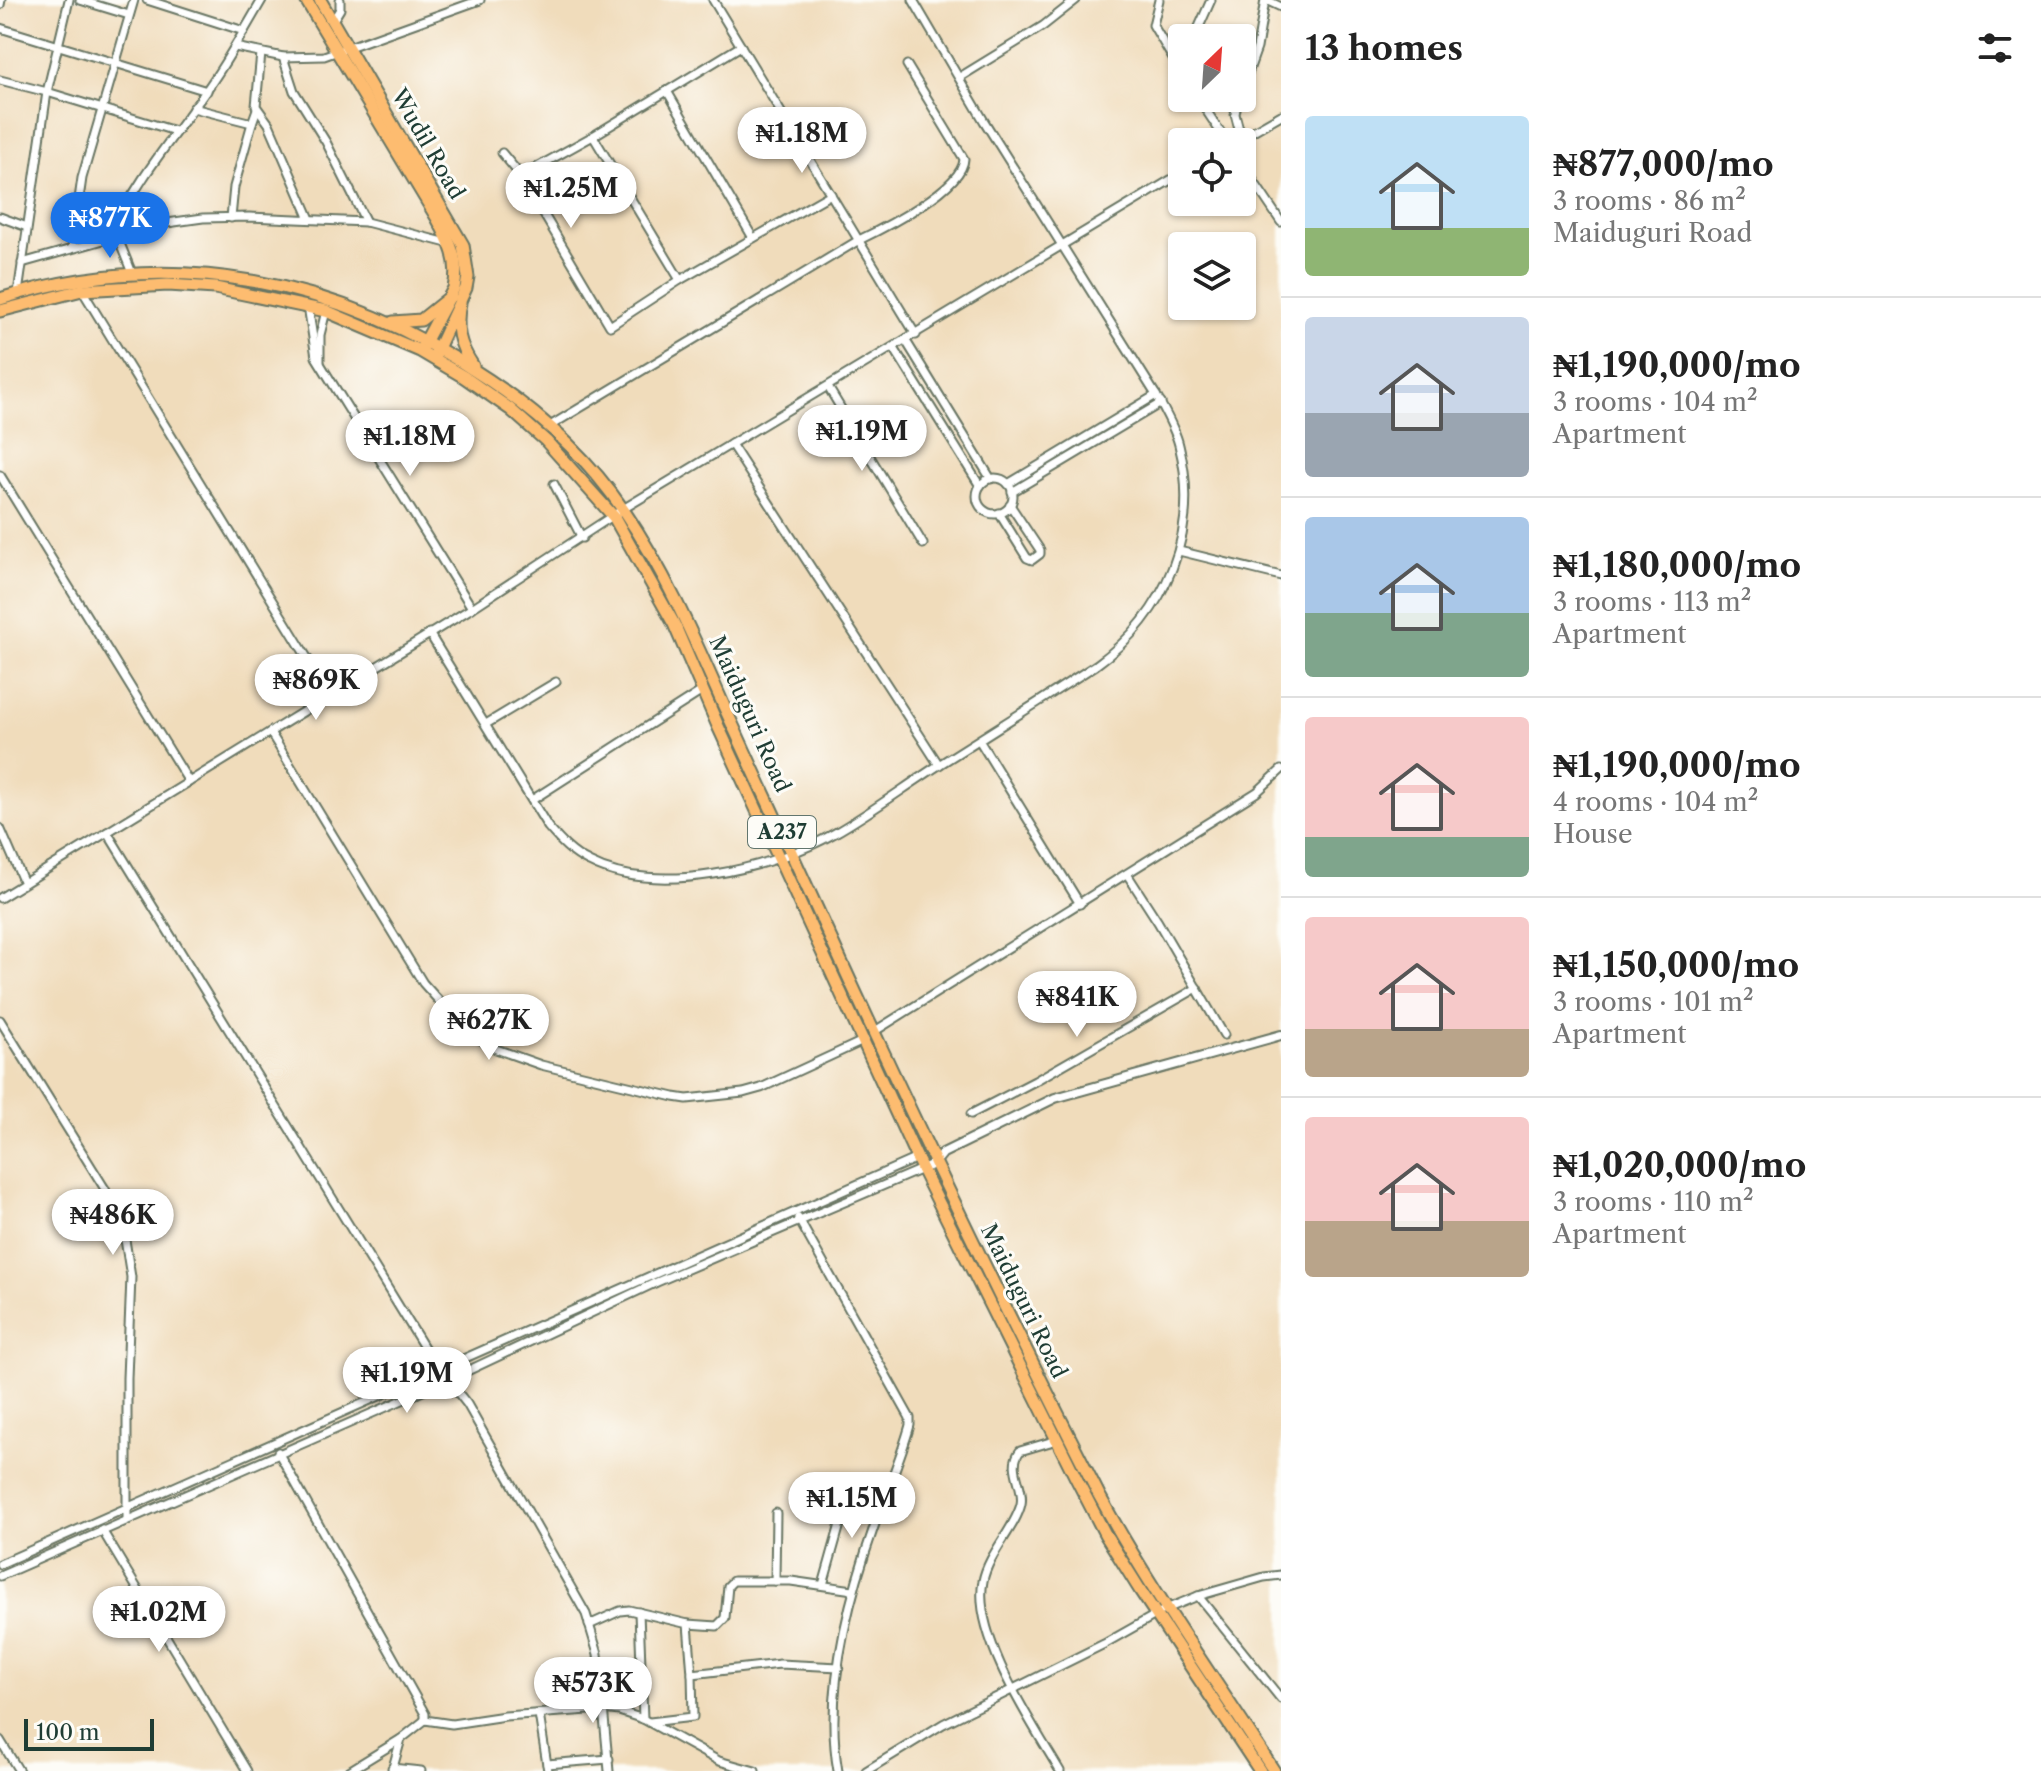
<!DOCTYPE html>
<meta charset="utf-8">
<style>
body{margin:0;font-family:"Libre Caslon Text",serif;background:#f2f2f2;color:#222;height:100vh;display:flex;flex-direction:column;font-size:30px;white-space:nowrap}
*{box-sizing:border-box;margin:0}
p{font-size:26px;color:#767676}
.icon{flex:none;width:44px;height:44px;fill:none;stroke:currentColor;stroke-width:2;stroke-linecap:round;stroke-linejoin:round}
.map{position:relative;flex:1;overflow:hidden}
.sheet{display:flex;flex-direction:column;background:#fff;width:760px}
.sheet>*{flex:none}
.needle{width:52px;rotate:25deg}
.controls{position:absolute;left:1168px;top:24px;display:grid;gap:16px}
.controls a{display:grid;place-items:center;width:88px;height:88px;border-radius:8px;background:#fff;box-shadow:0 2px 6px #0004;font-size:40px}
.scale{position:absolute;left:24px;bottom:20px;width:130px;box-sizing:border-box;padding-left:8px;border:4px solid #1f3d34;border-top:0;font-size:22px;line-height:28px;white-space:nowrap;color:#1f3d34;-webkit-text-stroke:6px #fdfcf7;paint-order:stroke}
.price{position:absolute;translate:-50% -68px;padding:0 18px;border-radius:28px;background:#fff;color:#222;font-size:26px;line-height:52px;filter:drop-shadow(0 2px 4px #0008)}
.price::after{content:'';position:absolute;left:50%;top:48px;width:24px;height:18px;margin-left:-12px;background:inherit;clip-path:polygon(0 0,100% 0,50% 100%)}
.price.current{background:#1a73e8;color:#fff}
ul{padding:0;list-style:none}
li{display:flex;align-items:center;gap:24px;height:200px;padding:0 24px}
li+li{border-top:2px solid #e0e0e0}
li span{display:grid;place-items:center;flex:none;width:224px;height:160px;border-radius:8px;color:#555}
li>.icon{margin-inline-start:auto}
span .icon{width:96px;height:96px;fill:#fffc;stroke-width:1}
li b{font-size:34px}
h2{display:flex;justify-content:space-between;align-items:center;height:96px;padding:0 24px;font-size:34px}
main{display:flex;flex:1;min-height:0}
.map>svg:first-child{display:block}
</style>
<main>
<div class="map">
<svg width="1281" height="1771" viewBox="0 0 1281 1771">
<rect width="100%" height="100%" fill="#fdfcf7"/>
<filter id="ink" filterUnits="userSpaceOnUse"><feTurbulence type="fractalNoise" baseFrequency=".0125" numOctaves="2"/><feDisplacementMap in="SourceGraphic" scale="16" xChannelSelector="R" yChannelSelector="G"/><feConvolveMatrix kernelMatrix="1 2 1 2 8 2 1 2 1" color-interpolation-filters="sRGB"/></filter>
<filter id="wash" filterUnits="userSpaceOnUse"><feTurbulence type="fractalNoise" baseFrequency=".006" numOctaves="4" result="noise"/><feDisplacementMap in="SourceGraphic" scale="32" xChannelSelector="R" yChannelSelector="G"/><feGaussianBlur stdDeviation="1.8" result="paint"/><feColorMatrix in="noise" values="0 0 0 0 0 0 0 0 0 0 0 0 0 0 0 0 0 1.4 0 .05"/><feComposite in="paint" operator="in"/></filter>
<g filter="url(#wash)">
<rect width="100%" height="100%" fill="#f0dcbb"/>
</g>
<g filter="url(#ink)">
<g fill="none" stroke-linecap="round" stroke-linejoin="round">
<g stroke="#687563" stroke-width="11">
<g id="minor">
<path d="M80,0L129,15"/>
<path d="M147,0L244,31"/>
<path d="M713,0L916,335"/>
<path d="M1159,0L1153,25L1182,74"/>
<path d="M1266,0L1281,7"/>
<path d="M0,5L1,0"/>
<path d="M332,22L340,9V0"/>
<path d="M0,28L207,91"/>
<path d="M1194,38L1211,0"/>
<path d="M741,46L593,136L680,280L831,194"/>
<path d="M235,47L283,57L324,56L480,0"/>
<path d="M261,53L256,106L269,124L310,219"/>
<path d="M283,57L294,91L326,142L366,222"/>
<path d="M960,77L1043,26L1076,0"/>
<path d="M0,80L47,92L175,131"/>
<path d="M1242,90L1257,48L1265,0"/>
<path d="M667,91L753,238"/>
<path d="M1198,98L1227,142"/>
<path d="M1238,98L1235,114L1241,137"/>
<path d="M193,108L252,123L257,109"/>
<path d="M1234,142L1281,115"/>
<path d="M502,153L521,176L610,326L680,280"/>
<path d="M1242,164L1281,222"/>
<path d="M521,176L593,136"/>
<path d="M0,217L27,227"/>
<path d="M231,218L234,187L252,123"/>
<path d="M117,236L132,273"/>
<path d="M111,237C134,183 173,138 206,91C227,62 244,31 262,0"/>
<path d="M72,248L82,178L134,0"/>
<path d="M22,263L160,224L203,218L249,217L366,222L451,244"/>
<path d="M82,290L330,695"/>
<path d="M18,293L47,92L69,0"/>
<path d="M308,306L316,357L472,608"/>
<path d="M906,341L991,479"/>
<path d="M894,348L980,486"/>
<path d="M320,362V335L326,311"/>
<path d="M828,387L923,544"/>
<path d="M550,426L859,240C884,228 963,188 964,159L907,65"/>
<path d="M731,444L939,765"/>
<path d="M0,475L189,782"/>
<circle cx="995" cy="496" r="18"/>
<path d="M554,484L582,538"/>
<path d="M1008,484L1156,395"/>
<path d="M1012,492L1161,403"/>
<path d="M999,513L1027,558L1032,560L1040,554V550L1010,505"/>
<path d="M1179,551L1281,576"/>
<path d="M429,633L548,827C560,841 572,854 589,862C656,897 773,869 835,833C872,812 906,786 942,763C993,731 1045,698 1096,665C1167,614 1201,531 1179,445C1175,428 1164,410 1156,395L984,121L913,0"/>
<path d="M486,724L556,682"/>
<path d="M270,732L423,983L466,1031L496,1049L541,1065L674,1097L687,1099L743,1093L761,1088L865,1040"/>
<path d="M979,740L1080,904"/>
<path d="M532,800L702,691"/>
<path d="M0,828L24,883"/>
<path d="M107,832L438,1370"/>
<path d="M1127,874L1158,922L1224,1035"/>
<path d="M0,898L472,608L623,509L1182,173"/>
<path d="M0,1020L105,1189L123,1227L131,1277L127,1378V1520"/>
<path d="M875,1031L1257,792L1281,770"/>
<path d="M971,1114L1035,1081L1197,988"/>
<path d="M798,1218L910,1418V1425C901,1458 886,1491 875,1524C849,1597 824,1693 838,1771"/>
<path d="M448,1380L467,1404L586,1614L598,1654L609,1771"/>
<path d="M1057,1440L1020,1451C1007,1468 1025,1486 1021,1504C1016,1527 988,1554 983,1581C972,1635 1033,1725 1060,1771"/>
<path d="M278,1452L425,1714V1720"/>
<path d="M102,1530L247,1771"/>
<path d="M0,1564L917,1158"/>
<path d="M0,1576L448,1380L657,1282L922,1169"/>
<path d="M775,1581L776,1513"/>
<path d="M823,1585L846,1503L852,1499L884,1500"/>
<path d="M1198,1596L1281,1699"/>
<path d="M639,1612L643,1719"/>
<path d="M688,1624L692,1674L780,1664L839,1667"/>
<path d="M589,1625L620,1611L629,1610L688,1624L717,1626L725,1618L728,1586L733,1581H791L853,1590"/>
<path d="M539,1714L548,1771"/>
<path d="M425,1720L452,1724L505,1716L603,1709L619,1711L643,1719L719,1761L755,1771"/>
<path d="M650,1722L693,1717L692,1674"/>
<path d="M0,1740L19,1771"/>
<path d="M547,1764L609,1759"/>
<path d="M392,1768L421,1771"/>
<path d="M349,1771L401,1739L425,1720"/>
<path d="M392,1771L401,1739"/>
<path d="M866,1771L943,1724L1104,1644L1166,1609L1198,1596L1264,1577L1281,1575"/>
</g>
</g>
<g stroke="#687563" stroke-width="12">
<path id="tertiary" d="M922,1169L934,1164L943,1153L1055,1098L1281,1035"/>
</g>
<g stroke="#687563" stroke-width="15">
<g id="primary">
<path d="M306,0L437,218C450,242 460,261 454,288L421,350"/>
<path d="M320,0L463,245L468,277L466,288L434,357"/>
</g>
</g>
<g stroke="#687563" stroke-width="15">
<g id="trunk">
<path d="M0,299C171,244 343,280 489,380C541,415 589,459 624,511C665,571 694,638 723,704C761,786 798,868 836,950C920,1133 1007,1315 1099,1495C1151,1591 1215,1679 1274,1771"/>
<path d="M460,303C455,328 459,345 473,366"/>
<path d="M0,311L82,290L168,285L215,288L326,311L420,351L464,377L510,409L546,441L614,517L674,624L718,726L922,1169L1076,1478L1105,1534L1140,1590L1260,1771"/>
<path d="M393,322L421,320L451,296"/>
</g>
</g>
<use href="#minor" stroke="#fff" stroke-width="7"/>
<use href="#tertiary" stroke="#fff" stroke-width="8"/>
<use href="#primary" stroke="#fdbc6f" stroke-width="11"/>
<use href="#trunk" stroke="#fdbc6f" stroke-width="11"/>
</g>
</g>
<g text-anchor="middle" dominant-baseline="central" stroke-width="6" stroke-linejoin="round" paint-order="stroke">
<rect fill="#fdfcf7" stroke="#62766e" stroke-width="2" x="748" y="816" width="68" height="32" rx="6"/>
<g font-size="20" font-weight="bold" fill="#1f3d34">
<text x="782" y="832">A237</text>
</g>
<g font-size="22" fill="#1f3d34" stroke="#fdfcf7">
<text transform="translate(428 144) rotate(60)">Wudil Road</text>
<text transform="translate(750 714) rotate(66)">Maiduguri Road</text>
<text transform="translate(1024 1301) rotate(64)">Maiduguri Road</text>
</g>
</g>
</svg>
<div class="controls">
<a><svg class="needle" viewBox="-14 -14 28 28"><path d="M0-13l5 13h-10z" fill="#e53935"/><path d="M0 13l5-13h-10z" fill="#767676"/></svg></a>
<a><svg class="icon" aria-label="locate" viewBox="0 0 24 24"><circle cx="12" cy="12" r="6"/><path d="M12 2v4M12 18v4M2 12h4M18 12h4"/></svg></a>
<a><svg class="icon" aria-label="layers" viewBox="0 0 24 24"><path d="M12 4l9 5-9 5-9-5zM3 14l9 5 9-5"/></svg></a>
</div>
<div class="scale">100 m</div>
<b class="price" style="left:802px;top:175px">₦1.18M</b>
<b class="price" style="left:571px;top:230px">₦1.25M</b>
<b class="price current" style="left:110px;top:260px">₦877K</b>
<b class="price" style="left:862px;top:473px">₦1.19M</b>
<b class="price" style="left:410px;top:478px">₦1.18M</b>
<b class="price" style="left:316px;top:722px">₦869K</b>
<b class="price" style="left:1077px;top:1039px">₦841K</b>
<b class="price" style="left:489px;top:1062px">₦627K</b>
<b class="price" style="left:113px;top:1257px">₦486K</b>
<b class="price" style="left:407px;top:1415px">₦1.19M</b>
<b class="price" style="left:852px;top:1540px">₦1.15M</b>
<b class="price" style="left:159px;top:1654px">₦1.02M</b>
<b class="price" style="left:593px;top:1725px">₦573K</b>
</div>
<section class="sheet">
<h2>13 homes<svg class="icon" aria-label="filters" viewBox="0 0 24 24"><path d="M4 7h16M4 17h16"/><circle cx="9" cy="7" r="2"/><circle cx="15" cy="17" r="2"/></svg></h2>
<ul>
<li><span style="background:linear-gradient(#bfe0f5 70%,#8fb573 0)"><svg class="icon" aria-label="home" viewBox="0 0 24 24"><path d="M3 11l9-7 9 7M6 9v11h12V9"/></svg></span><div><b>₦877,000/mo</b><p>3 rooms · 86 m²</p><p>Maiduguri Road</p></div></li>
<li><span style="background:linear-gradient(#c9d6e8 60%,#9aa5b1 0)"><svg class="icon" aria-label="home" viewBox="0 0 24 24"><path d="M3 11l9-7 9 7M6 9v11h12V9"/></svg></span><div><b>₦1,190,000/mo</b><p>3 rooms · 104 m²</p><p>Apartment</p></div></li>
<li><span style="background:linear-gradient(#a9c7e8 60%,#7fa58c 0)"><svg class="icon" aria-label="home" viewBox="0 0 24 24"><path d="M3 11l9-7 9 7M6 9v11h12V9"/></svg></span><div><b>₦1,180,000/mo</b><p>3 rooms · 113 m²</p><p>Apartment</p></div></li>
<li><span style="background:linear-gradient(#f6c9c9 75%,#7fa58c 0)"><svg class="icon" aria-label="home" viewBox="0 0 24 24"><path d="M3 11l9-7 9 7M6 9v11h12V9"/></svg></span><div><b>₦1,190,000/mo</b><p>4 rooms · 104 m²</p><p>House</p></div></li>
<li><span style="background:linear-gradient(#f6c9c9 70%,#b9a48a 0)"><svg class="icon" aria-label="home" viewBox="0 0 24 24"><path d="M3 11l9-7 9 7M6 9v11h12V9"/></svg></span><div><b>₦1,150,000/mo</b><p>3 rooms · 101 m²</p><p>Apartment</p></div></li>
<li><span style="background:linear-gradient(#f6c9c9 65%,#b9a48a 0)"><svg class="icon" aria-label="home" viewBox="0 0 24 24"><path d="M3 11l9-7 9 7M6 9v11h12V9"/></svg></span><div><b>₦1,020,000/mo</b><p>3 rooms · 110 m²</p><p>Apartment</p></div></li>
</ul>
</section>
</main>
